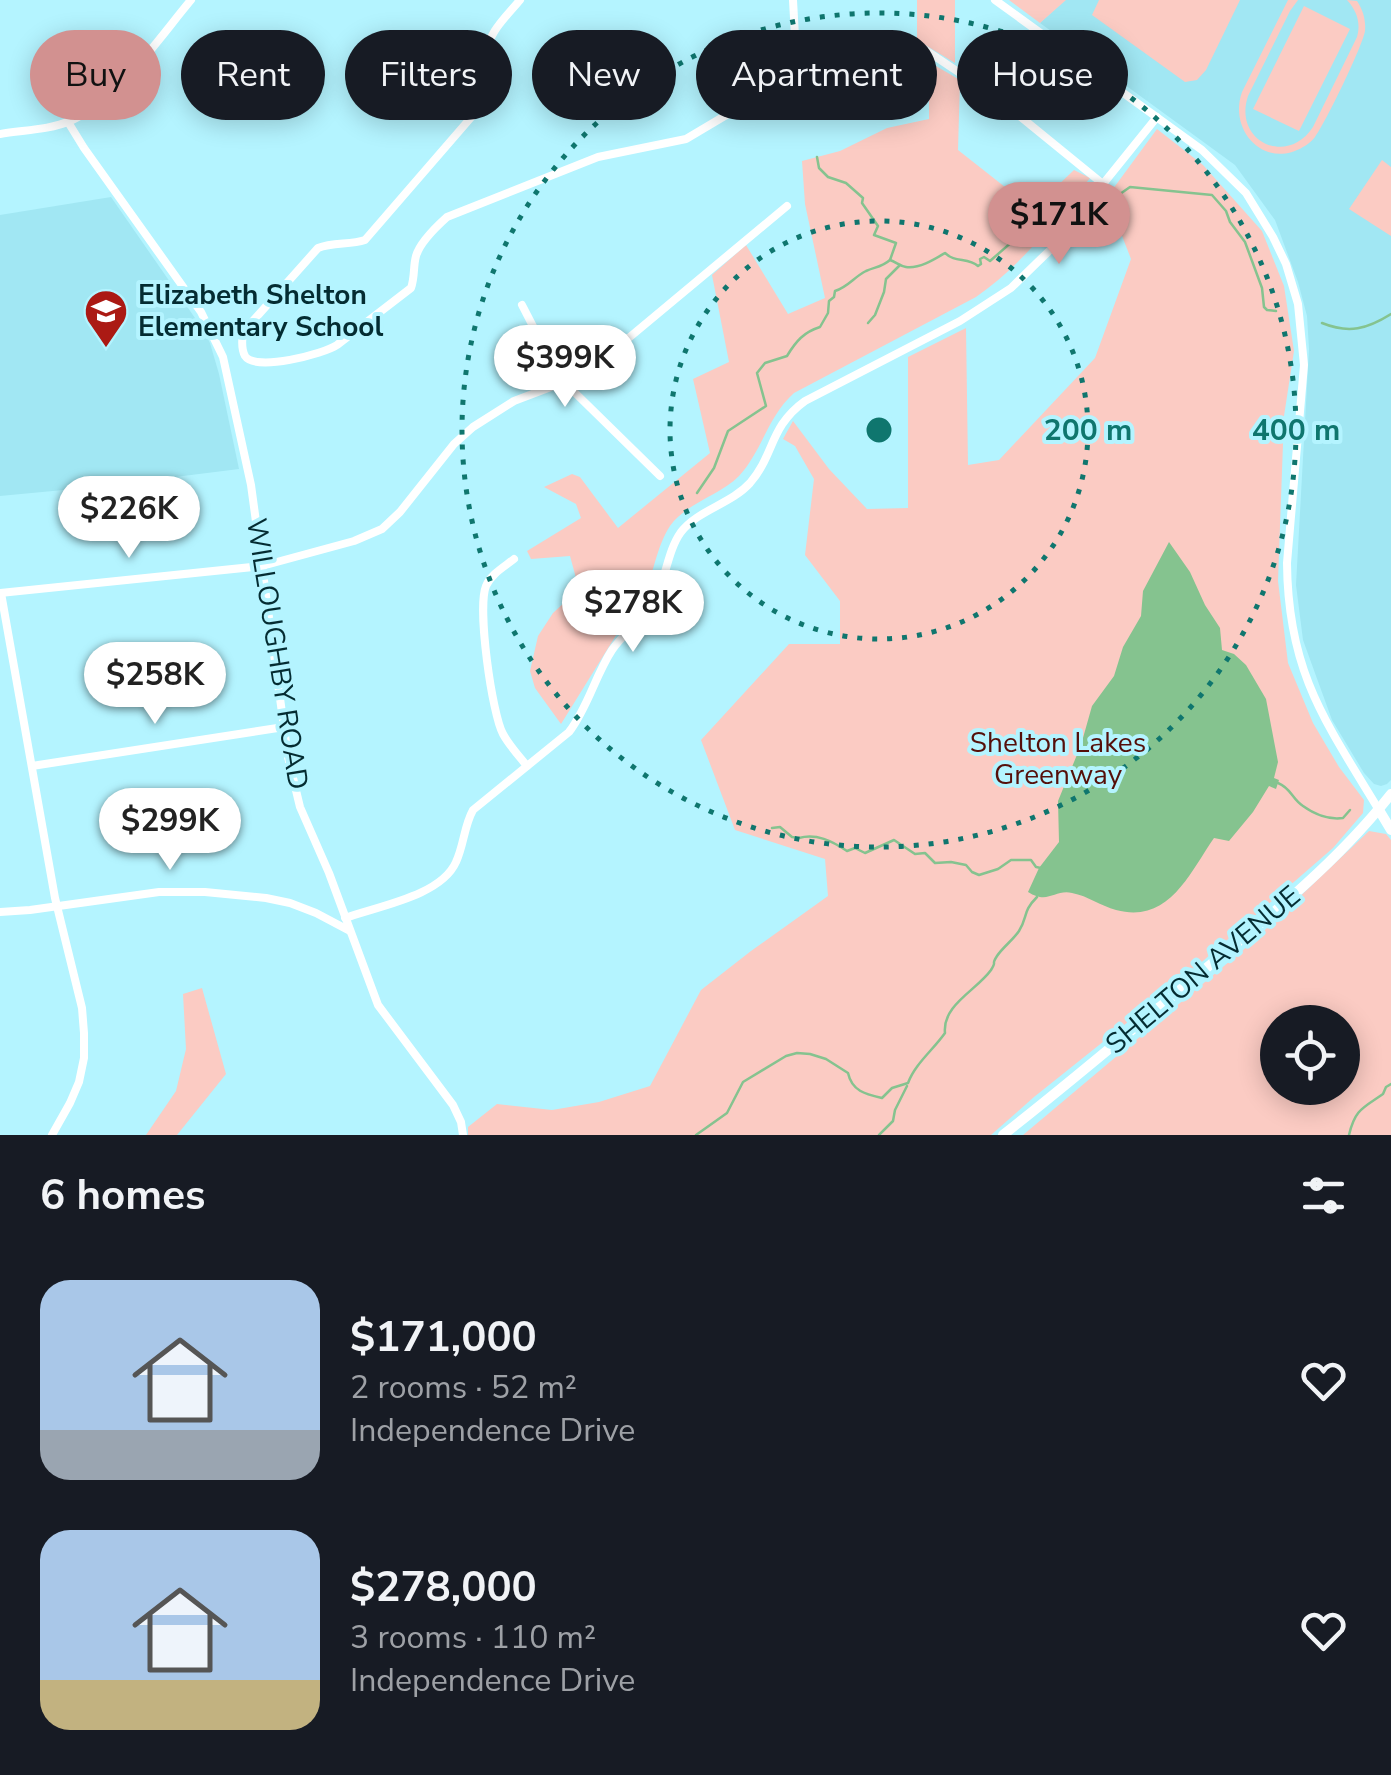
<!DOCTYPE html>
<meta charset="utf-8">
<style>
body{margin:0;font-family:"Nunito Sans",sans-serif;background:#20242c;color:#f1f3f6;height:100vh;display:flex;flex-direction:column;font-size:38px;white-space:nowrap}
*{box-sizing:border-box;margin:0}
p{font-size:32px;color:#9ea1a6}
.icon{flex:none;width:55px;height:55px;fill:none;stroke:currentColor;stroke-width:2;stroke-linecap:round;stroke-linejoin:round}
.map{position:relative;height:1135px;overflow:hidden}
.details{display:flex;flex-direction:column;background:#171b24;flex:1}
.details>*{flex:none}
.banner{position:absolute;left:30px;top:30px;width:1332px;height:90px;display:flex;gap:20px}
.fabs{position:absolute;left:1260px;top:1005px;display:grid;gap:20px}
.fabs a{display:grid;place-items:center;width:100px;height:100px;border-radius:50%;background:#171b24;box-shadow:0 5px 25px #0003;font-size:50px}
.price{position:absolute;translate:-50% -85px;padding:0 22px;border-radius:35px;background:#fff;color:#222;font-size:32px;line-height:65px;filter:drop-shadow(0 2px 5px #0008)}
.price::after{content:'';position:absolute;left:50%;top:60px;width:30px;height:22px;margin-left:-15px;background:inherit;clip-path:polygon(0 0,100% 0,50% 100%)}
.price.current{background:#d29190;color:#111}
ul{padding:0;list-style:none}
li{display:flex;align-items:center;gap:30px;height:250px;padding:0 40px}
li span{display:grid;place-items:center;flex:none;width:280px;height:200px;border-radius:30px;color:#555}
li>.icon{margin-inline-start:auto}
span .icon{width:120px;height:120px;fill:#fffc;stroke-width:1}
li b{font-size:42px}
h2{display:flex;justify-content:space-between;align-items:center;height:120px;padding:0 40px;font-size:42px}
.tag{padding:0 35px;border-radius:45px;background:#171b24;box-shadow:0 5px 25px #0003;font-size:35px;line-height:90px}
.tag.current{background:#d29190;color:#111}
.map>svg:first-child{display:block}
</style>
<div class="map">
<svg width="1391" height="1135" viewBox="0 0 1391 1135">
<rect width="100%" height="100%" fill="#b4f4ff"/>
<g fill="#a1e7f3">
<path d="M1065,0H1391V780L1387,784L1381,786L1374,784L1364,773L1332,720L1303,640L1296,585L1309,349L1307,316L1298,282L1275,220L1235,165L1040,23Z"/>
<path d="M111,197L204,331L210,343L219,374L239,469L95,487L0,496V215Z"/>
</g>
<g fill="#fbcbc3" fill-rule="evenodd">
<path d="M917,0H955V63L917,40Z"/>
<path d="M1009,0H1066L1040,23Z"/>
<path d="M1099,0H1240L1206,70L1197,80L1185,82L1092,15Z"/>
<path d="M1288,0H1298L1290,11L1248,96C1233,141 1287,167 1313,127L1357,37C1361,23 1357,11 1347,0L1357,1C1363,10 1366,20 1365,31C1363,45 1325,124 1315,137C1312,141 1307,145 1303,147C1265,170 1228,131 1242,92Z"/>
<path d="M1304,6L1350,29L1299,131L1253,109Z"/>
<path d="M929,62L960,80L958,150L1033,209L1074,170L1090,178C1055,221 1022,265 976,297L794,393C768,416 762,451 739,476C719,496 686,503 670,526C656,547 654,575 642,598C639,604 633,610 628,616L561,724L535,688L530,671L538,636L553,613L579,589L570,556L531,559L527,551L581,518L576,504L544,487L572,474L580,477L618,528L710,453L693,379L729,362L712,275L746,245L788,314L825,298L805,204L802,161L840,151L887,128L929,119Z"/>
<path d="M1157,129L1203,165L1262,231L1284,286L1294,351L1284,416L1278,581L1288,663L1313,723L1339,767L1364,800L1363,813L1333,848L1188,974L1034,1097L991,1135H468V1127L497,1104L552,1110L599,1102L650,1086L701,990L751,951L828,896L825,859L735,830L701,740L789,644H840V601L805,555L814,479L795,446L783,439L793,421L829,469L867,509L908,508V357L966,328L968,465L999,460L1095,358L1131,259L1107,197Z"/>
<path d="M1382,160L1391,167V236L1349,209Z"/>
<path d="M1369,831L1386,834L1391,840V1135H1023L1249,945ZM1342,1022V1088H1278V1022Z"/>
<path d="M202,988L226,1074L177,1135H146L176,1091L186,1049L183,994Z"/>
</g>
<path fill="#85c38f" d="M1169,542L1190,572L1205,605L1220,628L1222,650L1234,654L1246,665L1266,699L1278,762L1274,778L1279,780L1276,789L1269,786L1253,812L1229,841L1214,838C1189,874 1169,924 1116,910C1101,906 1088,896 1072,893C1055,889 1048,905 1028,892L1039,868L1059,842L1058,801L1081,745L1092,706L1114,676L1123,647L1141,616L1143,591Z"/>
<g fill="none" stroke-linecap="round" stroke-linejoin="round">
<g stroke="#85c38f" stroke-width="2.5">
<path d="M817,157L819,168L828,177L846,183L863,198L862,203L878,226L874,235L896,243L890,260"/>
<path d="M1085,223C1100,223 1109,223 1120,213V194L1130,187L1212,195L1226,211L1230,222L1245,242L1262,288L1264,307L1267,310L1276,311"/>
<path d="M868,323L875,315L884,292L886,279L900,265"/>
<path d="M1322,323C1349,334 1367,329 1391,314"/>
<path d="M697,493L714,468L728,431L766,406L757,373L765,363L787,356C796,341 804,332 820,327L828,313L829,301L834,297L835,291C848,287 854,277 866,271C875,267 882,267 890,260C896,262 900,266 906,267C919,269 935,259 945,253C955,263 968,257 978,266L981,264L980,259L984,257L990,261L1029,227L1055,226"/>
<path d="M1278,783C1291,788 1292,799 1303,806C1314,814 1329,820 1343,818L1350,810"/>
<path d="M772,828L780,827L792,837L799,838C816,833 832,841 847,851L855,848L865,853L894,840L915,854L925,853L935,863L951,862L966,865L972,872L979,875L998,869L1011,860H1031L1036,867L1041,868"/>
<path d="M696,1135L727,1113L743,1082L786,1056L797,1053L810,1054L826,1059L848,1073C852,1091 865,1094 882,1098L892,1088L908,1083C915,1064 933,1050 945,1033C942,1005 977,990 991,970C998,959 990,967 997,956C1003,947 1013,940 1019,931C1028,917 1022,912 1037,897"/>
<path d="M879,1135L893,1121L895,1110L907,1086"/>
<path d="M1349,1135C1355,1109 1363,1108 1383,1094L1386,1087L1391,1084"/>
</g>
<g stroke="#fff" stroke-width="8">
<path d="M520,0C506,17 487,33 486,57C486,71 489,85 487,99L365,240C350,245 333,242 318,248L243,332C242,339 241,349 245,356C255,372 324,354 337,345L411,288C415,277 413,267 416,256C420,242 437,226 447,217L598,157L686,139L760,95L792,71L796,55L793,0"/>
<path d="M995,0L1202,150L1246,193L1273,237L1286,264L1298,304L1304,365L1287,563C1288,672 1325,721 1379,810"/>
<path d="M894,42H910L921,47L1000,100L1103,184"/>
<path d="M68,122L84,148L201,312L223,357L251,485L288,757L300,807L329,873L378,1005L453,1105L461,1122L463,1135"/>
<path d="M0,134C22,130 49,130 70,121C116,102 159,38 191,0"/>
<path d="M522,305L553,365L564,382L660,476"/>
<path d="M514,559C504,567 491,574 486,586C477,608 492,714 503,734C509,745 519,756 527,766"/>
<path d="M0,593L262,566L354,541L382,529L400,512L454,444L473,427L514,401L564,382L619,346L787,206"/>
<path d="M1,593L55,898L82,1008L84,1033V1058L79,1082L70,1103L52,1135"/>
<path d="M32,766L284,727"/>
<path d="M0,912L30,910L159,892H205L266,898L290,903L316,913L350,931"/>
<path d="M345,918C378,906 441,896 456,862C464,845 464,826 473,810L569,732C588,707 595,676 612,650C625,631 646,618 656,597C666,577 668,550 681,532C698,510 731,504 750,483C775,454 769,427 805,401L960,321L1011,288L1049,251L1157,117"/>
</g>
<g stroke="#fff" stroke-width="10">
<path d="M1379,810L1391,830"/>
<path d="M1003,1135C1068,1084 1131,1031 1194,978C1264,921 1335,865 1391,794"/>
</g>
</g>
<g fill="none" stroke="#0f766e" stroke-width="5" stroke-dasharray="5 10">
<circle cx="879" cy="430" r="209"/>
<circle cx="879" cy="430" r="417"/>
</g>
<defs>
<g id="school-pin" transform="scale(2.25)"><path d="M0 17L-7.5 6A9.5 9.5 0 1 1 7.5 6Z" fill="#ab1a14" stroke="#b4f4ff"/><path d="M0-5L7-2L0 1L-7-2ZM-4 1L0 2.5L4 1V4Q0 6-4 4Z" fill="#fff"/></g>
</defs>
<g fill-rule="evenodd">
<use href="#school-pin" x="106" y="311"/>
</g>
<g text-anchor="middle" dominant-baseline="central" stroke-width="8" stroke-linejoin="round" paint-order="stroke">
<g font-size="28" font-weight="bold" fill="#042c32" stroke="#b4f4ff" text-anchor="start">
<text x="138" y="295">Elizabeth Shelton<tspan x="138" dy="32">Elementary School</tspan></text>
</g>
<g font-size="28" fill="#042c32" stroke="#b4f4ff">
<text transform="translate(277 654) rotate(81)">WILLOUGHBY ROAD</text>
<text transform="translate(1203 970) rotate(-40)">SHELTON AVENUE</text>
</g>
<g font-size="28" fill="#550f0a" stroke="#b4f4ff">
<text x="1058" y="743">Shelton Lakes<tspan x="1058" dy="32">Greenway</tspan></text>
</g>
</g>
<circle cx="879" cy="430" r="15" fill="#0f766e" stroke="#b4f4ff" stroke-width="5"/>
<g font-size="30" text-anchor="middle" font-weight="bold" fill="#0f766e" stroke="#b4f4ff" stroke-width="8" stroke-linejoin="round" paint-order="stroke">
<text x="1088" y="440">200 m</text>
<text x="1296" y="440">400 m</text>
</g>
</svg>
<div class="fabs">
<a><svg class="icon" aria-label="locate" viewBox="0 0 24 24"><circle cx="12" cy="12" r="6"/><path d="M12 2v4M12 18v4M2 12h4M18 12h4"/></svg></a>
</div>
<b class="price current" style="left:1059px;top:267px">$171K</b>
<b class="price" style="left:565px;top:410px">$399K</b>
<b class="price" style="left:129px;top:561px">$226K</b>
<b class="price" style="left:633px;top:655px">$278K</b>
<b class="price" style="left:155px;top:727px">$258K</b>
<b class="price" style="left:170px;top:873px">$299K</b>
<div class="banner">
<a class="tag current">Buy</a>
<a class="tag">Rent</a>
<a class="tag">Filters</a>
<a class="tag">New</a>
<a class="tag">Apartment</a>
<a class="tag">House</a>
</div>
</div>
<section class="details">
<h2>6 homes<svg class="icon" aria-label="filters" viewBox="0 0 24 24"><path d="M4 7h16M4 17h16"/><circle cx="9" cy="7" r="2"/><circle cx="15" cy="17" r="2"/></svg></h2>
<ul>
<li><span style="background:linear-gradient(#a9c7e8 75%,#9aa5b1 0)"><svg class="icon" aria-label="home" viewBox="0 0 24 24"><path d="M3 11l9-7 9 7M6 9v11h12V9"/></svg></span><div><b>$171,000</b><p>2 rooms · 52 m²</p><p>Independence Drive</p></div><svg class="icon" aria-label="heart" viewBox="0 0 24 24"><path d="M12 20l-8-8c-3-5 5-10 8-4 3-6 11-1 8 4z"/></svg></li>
<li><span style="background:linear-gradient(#a9c7e8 75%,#c2b280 0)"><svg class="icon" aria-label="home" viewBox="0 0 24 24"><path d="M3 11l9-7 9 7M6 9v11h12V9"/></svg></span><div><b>$278,000</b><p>3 rooms · 110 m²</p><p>Independence Drive</p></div><svg class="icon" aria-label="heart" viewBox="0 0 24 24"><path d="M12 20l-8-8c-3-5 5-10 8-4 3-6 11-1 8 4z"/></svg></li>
</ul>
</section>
